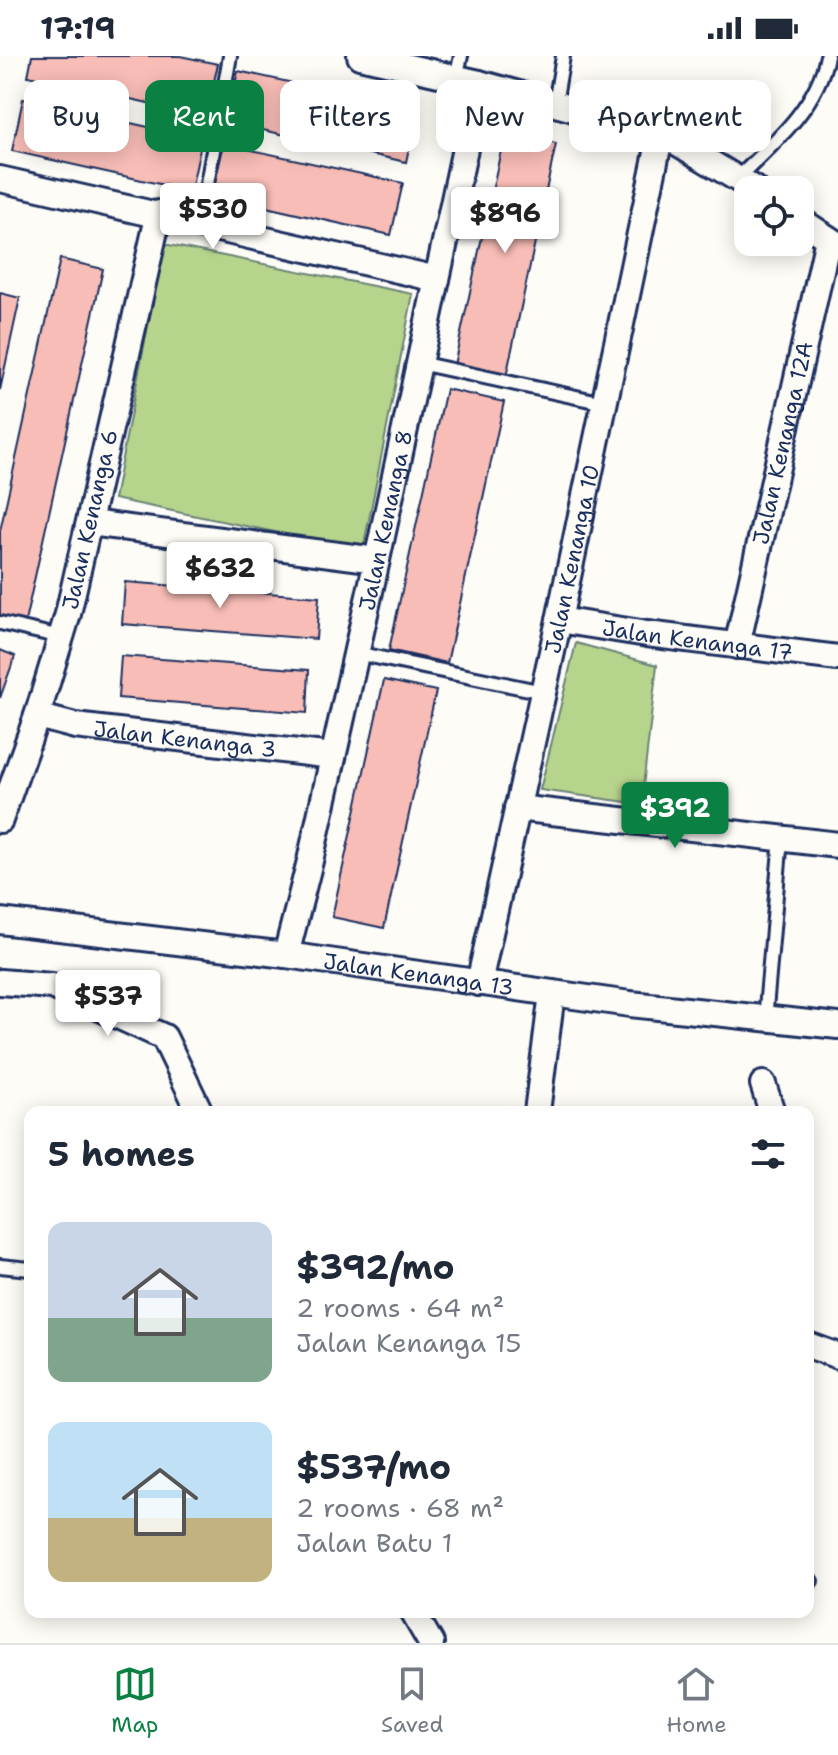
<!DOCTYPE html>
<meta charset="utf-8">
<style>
body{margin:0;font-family:"Shantell Sans",sans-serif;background:#f2f2f3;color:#1f2937;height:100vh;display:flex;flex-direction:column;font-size:30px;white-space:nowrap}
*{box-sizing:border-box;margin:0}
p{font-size:26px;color:#747a83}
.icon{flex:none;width:44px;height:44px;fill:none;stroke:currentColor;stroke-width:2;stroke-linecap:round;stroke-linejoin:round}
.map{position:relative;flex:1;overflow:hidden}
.drawer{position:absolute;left:24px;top:1050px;width:790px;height:512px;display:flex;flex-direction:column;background:#fff;border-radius:16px;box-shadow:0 4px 20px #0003}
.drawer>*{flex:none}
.banner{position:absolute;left:24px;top:24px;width:790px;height:72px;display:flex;gap:16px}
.buttons{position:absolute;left:734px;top:120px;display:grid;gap:16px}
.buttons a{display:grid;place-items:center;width:80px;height:80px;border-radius:16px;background:#fff;box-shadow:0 4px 20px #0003;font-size:40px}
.price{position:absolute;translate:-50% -68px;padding:0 18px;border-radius:8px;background:#fff;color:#222;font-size:26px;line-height:52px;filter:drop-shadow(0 2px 4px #0008)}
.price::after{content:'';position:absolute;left:50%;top:48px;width:24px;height:18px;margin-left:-12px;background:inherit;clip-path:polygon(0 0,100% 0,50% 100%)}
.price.active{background:#0b8043;color:#fff}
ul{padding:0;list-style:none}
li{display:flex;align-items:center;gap:24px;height:200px;padding:0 24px}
li span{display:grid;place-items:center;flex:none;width:224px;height:160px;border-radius:16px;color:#555}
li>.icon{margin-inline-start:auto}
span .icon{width:96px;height:96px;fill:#fffc;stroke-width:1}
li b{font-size:34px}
h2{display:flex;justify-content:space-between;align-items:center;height:96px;padding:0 24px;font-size:34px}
.tag{padding:0 28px;border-radius:16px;background:#fff;box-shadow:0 4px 20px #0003;font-size:28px;line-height:72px}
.tag.active{background:#0b8043;color:#fff}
.status{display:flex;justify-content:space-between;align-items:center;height:56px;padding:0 40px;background:#fff;direction:ltr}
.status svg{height:22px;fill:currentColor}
.tabs{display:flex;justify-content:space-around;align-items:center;height:112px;border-top:2px solid #e0e1e3;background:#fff;font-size:22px;color:#747a83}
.tabs a{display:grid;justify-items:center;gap:4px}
.tabs .active{color:#0b8043}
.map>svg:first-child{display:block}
</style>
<div class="status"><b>17:19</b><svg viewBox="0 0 49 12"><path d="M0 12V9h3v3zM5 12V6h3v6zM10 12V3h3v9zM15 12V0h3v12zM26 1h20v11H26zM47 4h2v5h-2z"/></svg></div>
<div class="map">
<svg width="838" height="1587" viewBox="0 0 838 1587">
<rect width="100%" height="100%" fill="#fdfcf7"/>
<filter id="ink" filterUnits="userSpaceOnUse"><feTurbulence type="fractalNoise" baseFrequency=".0125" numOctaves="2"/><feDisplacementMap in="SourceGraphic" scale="16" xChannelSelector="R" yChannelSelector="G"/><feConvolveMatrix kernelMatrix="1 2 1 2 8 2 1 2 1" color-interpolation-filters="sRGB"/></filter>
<g filter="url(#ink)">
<g fill="#b7d48c" stroke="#698275" stroke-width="2">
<path d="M164,188L413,238L363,494L114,443Z"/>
<path d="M576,587L657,609L641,748L540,734Z"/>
</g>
<g fill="#f8bdb6" stroke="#1b2f5e" stroke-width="2">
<path d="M32,0H180L218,8L206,60L28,20Z"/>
<path d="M238,15L417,54L406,106L227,66Z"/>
<path d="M23,43L202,83L191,135L12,95Z"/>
<path d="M505,76L556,88L506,321L454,309Z"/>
<path d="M224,88L403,127L391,179L212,139Z"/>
<path d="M60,203L103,213L25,566L0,560V475Z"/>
<path d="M0,237L20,242L0,334Z"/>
<path d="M446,333L504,346L447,607L389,594Z"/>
<path d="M125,526L319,541L316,583L122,568Z"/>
<path d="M0,594L15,600L0,642Z"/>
<path d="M121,600L309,614L307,657L118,642Z"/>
<path d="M384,624L436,635L384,872L332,861Z"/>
</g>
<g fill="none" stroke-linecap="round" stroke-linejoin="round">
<g stroke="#1b2f5e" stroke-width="18">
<g id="lane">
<path d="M456,22L461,0"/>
<path d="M555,48L563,0"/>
<path d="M738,122C774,87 817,51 827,0"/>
<path d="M200,167L230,0"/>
<path d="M419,307L604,347"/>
<path d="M0,567L61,581"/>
<path d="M356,597L543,636"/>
<path d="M765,964L781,782"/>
<path d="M0,1210L30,1213"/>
<path d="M808,1525H811"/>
</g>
</g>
<g stroke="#1b2f5e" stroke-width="30">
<g id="street">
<path d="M360,0L479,27L661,77L756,134"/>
<path d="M0,123L437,223"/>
<path d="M800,164L838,189"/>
<path d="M90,467L377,504"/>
<path id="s1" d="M559,564L647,578L838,602"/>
<path id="s2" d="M737,590L828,183"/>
<path id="s3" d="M37,660L75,670L333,700"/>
<path d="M517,752L838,789"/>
<path id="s4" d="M0,764L37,660L68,558L159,157"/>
<path id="s5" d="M0,865L286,899L630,948L838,970"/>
<path id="s6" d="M286,899L310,805L377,504L479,27"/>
<path d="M0,926L52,930L164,981L200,1056"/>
<path id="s7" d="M479,927L559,564L661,77"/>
<path d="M763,1028L772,1056"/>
<path d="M537,1056L552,937"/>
<path d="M808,1289L838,1300"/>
<path d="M413,1556L431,1587"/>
</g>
</g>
<use href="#lane" stroke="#fdfcf7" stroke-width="12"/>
<use href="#street" stroke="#fdfcf7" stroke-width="24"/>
</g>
</g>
<g text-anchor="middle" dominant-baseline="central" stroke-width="6" stroke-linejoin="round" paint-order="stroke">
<g font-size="22" fill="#1b2f5e" stroke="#fdfcf7">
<text stroke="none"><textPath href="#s2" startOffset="208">Jalan Kenanga 12A</textPath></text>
<text stroke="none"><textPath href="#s4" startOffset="314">Jalan Kenanga 6</textPath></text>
<text stroke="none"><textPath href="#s6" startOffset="446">Jalan Kenanga 8</textPath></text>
<text stroke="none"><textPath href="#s7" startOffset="434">Jalan Kenanga 10</textPath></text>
<text stroke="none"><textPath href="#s1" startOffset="140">Jalan Kenanga 17</textPath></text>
<text stroke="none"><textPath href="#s3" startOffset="150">Jalan Kenanga 3</textPath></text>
<text stroke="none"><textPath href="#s5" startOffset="422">Jalan Kenanga 13</textPath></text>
</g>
</g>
</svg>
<div class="buttons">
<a><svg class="icon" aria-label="locate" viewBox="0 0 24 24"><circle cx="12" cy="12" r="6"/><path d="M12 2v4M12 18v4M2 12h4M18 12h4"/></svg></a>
</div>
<b class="price" style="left:213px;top:195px">$530</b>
<b class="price" style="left:505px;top:199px">$896</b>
<b class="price" style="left:220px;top:554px">$632</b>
<b class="price active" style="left:675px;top:794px">$392</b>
<b class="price" style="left:108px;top:982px">$537</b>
<div class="banner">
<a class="tag">Buy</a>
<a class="tag active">Rent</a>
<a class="tag">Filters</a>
<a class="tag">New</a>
<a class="tag">Apartment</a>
</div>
<section class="drawer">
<h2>5 homes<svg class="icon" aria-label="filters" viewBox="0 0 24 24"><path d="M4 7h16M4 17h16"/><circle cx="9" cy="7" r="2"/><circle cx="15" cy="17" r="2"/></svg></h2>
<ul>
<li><span style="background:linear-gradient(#c9d6e8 60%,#7fa58c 0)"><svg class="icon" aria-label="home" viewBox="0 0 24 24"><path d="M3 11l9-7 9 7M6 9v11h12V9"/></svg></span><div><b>$392/mo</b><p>2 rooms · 64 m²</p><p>Jalan Kenanga 15</p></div></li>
<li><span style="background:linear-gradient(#bfe0f5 60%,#c2b280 0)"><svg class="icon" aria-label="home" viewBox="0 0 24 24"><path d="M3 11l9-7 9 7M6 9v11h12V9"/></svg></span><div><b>$537/mo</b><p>2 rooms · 68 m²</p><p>Jalan Batu 1</p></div></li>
</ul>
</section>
</div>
<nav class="tabs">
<a class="active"><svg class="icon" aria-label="map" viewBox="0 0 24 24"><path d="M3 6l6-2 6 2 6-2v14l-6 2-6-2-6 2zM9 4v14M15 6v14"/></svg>Map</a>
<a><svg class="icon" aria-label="saved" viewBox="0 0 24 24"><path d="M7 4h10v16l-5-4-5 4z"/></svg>Saved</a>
<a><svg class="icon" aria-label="home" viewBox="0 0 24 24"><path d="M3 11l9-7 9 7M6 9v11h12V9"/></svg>Home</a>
</nav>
